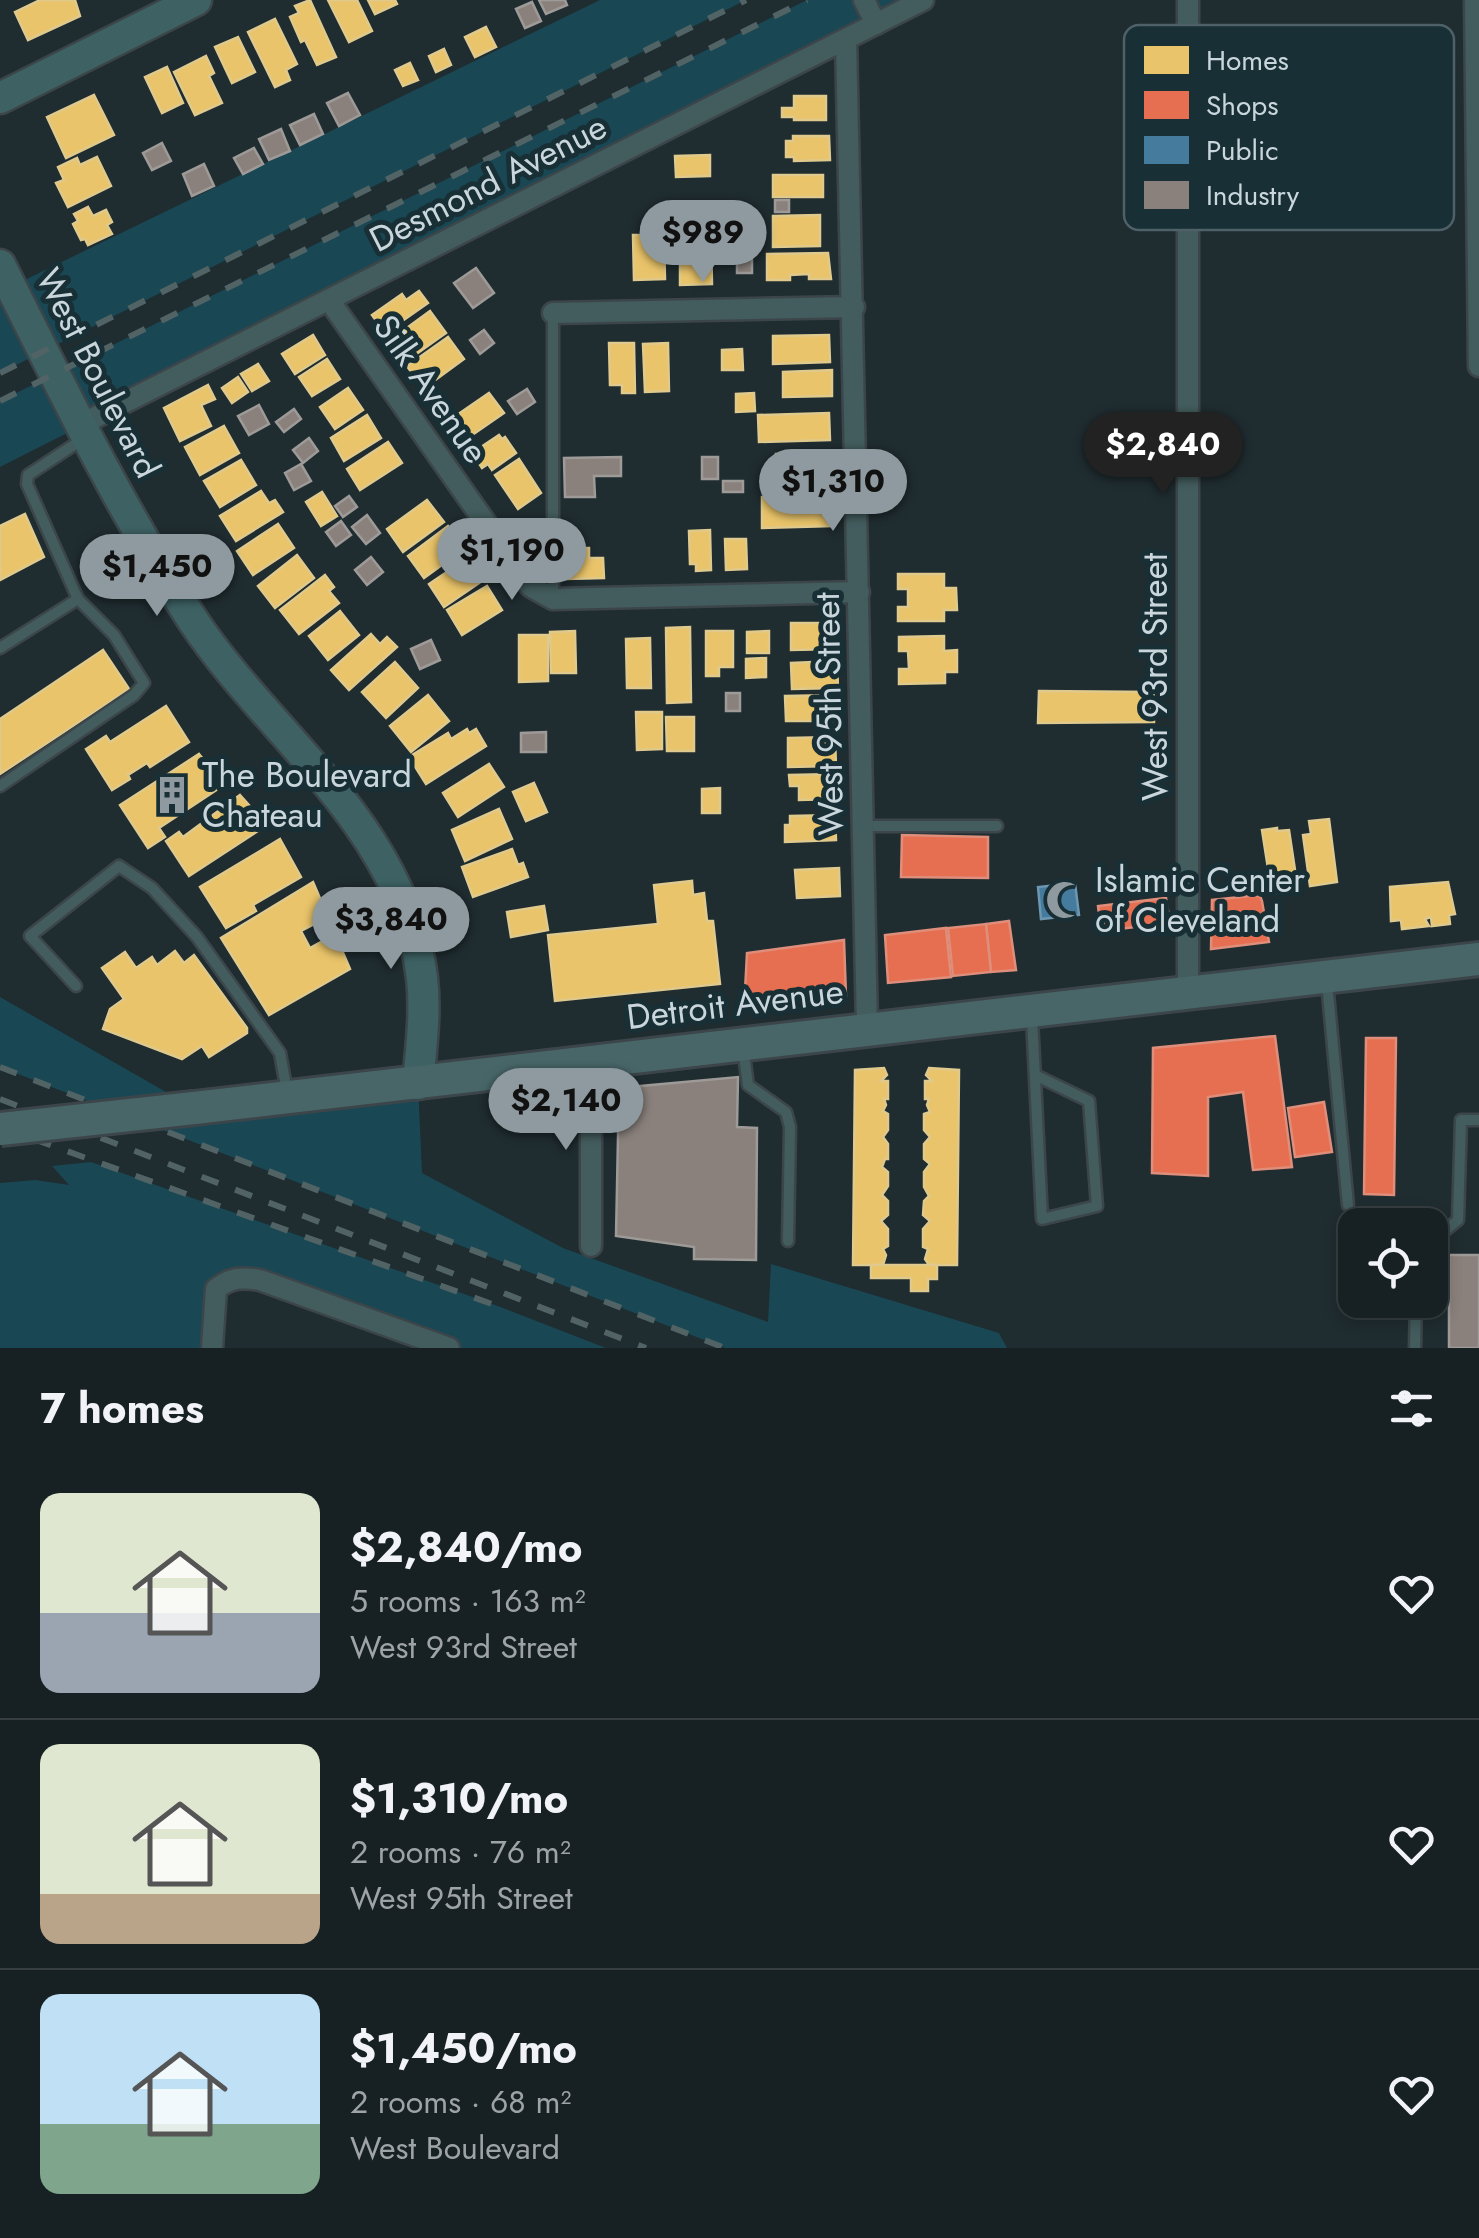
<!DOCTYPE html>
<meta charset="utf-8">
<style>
body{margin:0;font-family:Jost,sans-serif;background:#20292c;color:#f1f3f6;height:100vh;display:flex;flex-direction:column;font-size:38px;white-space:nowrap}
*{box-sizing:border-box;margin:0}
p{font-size:32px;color:#9ea3a6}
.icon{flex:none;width:55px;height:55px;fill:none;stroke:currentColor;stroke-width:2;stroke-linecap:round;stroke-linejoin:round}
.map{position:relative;height:1348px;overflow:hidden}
.side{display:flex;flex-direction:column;background:#172124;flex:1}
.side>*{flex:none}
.fabs{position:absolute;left:1338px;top:1208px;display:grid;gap:20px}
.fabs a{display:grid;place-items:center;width:110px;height:110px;border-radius:20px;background:#172124;box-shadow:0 5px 15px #0003,0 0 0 2px #363e41;font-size:50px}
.price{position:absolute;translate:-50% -85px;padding:0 22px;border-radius:35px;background:#8e9a9f;color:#111;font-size:32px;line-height:65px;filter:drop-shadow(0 2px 5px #0008)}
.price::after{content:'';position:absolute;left:50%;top:60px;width:30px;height:22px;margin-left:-15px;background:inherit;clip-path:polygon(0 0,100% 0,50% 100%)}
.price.selected{background:#222;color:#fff}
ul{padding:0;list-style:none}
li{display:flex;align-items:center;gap:30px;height:250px;padding:0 40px}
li+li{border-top:2px solid #363e41}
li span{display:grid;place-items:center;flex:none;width:280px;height:200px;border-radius:20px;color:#555}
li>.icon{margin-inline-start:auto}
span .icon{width:120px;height:120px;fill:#fffc;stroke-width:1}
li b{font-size:42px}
h2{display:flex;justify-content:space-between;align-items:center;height:120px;padding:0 40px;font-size:42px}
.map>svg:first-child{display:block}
</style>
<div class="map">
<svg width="1479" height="1348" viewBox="0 0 1479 1348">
<rect width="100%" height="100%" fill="#1f2c30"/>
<g fill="#194854">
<path d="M600,0H746L0,373V292Z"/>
<path d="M807,0H923L0,467V401Z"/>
<path d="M0,997L194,1108L418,1084L422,1173L563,1248L768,1322L771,1264L999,1333L1007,1348H725L0,1067Z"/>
<path d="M91,1162L498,1306L606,1348H449L228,1280L212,1348H0V1183L35,1180L69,1185L52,1166Z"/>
</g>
<g fill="#e9c46a" stroke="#dfc98c" stroke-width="2.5">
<path d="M40,0H75L80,16L28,40L15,12Z"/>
<path d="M310,0L336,57L317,65L305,40L301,42L290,17L299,13L295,6Z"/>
<path d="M328,0H357L372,31L349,42Z"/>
<path d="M368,0H395L397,4L375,14Z"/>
<path d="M275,19L297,64L286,70L290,80L275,87L248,32Z"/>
<path d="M486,27L496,47L475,57L465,37Z"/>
<path d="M238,37L255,72L232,83L215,47Z"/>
<path d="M444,49L451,65L436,72L429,56Z"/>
<path d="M206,56L214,73L209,76L222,103L195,115L174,72Z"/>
<path d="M410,63L418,80L403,86L395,70Z"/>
<path d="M167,67L183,103L162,113L145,77Z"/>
<path d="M94,95L114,135L66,158L47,117Z"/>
<path d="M794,96H826V120H794V117H782V108H794Z"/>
<path d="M793,136H829L830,160L794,161V157H786V141H793Z"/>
<path d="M710,155V176L676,177L675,156Z"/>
<path d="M97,157L111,186L68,207L56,183L64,180L58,167L77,158L80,165Z"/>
<rect x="773" y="175" width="50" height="22"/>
<path d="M88,207L93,216L106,210L112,222L107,225L112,234L88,245L85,239L81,240L73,224L78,221L74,214Z"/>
<path d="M820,215V246L773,247V216Z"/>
<path d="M680,232H711L712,284L680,285Z"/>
<path d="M633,235H664L665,279L634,280Z"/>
<path d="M828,253L831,279H809V274L790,275V280H767V254Z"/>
<path d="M419,291L428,303L385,333L372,315L402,294L406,300Z"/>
<path d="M430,311L446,333L405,362L389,341Z"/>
<path d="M313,335L325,355L295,374L282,354Z"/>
<path d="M829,335L830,362L773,364V336Z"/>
<path d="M448,337L464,359L423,389L407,366Z"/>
<path d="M609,343H634L635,393H622V385H610Z"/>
<path d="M668,343L669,391L645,392L643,344Z"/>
<path d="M742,349L743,370H722V350Z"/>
<path d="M327,359L340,379L312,396L299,377Z"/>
<path d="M258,364L269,381L252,391L241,374Z"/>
<path d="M832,370V396L783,397V372Z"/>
<path d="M238,377L248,392L232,403L222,388Z"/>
<path d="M208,385L215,399L201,405L211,426L180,441L164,408Z"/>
<path d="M348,388L363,410L335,429L320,407Z"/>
<path d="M489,393L504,413L462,442L453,428L459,424L454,417Z"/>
<path d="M754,393L755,411L736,412V394Z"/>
<path d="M829,413L830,440L759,442L758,415Z"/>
<path d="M367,415L381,438L344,461L331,438Z"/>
<path d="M224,426L239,453L200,475L185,447Z"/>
<path d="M499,435L502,439L505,437L516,453L492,470L488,464L482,468L472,453Z"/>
<path d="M388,442L402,463L360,490L347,469Z"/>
<path d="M830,453L831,477L788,478V468L776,469V454Z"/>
<path d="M519,459L541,493L518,509L495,475Z"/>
<path d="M241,460L256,485L220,507L204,481Z"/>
<path d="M261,491L269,503L275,500L283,512L236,541L220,516Z"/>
<path d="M322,492L337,516L321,526L306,502Z"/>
<path d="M832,496L833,526L762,528V497Z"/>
<path d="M427,500L444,522L403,552L387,529Z"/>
<path d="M25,514L44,557L0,580V526Z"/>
<path d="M278,524L294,548L253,575L237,551Z"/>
<path d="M448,526L464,549L424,578L408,556Z"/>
<path d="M710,530L711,570L696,571V564H690L689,531Z"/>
<path d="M725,539H746L747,569L726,570Z"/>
<path d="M566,548H589V558H603L604,578L567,579Z"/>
<path d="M297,555L314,578L275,608L258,586Z"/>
<path d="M469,557L485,579L444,607L429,584Z"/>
<path d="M898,574H944V588H956L957,610H944V621H898V607H908V589H898Z"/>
<path d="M325,575L334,587L329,591L339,603L299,634L280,610Z"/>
<path d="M487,586L502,610L462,635L447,610Z"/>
<path d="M340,611L359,635L328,660L309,636Z"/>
<path d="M791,623H838V649L791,650Z"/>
<path d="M690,627L691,702L667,703L666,628Z"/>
<path d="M575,631L576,673H551L550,632Z"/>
<path d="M706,631H733V667H719V676H706Z"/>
<path d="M769,631V653H747V632Z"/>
<path d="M371,634L380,644L387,637L397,647L349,690L331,670Z"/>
<path d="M519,635H548V681L519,682Z"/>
<path d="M944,636V651L957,650V672H945V683L899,684V669H909L908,651H899V637Z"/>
<path d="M650,638L651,688H627L626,639Z"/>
<path d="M103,650L129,689L0,774V719Z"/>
<path d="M766,658V677L746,678V659Z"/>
<path d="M837,661L838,688L792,689L791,663Z"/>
<path d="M395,662L418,688L386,718L362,692Z"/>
<path d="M1039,691L1155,692L1154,722L1038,723Z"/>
<path d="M428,695L449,721L411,752L390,726Z"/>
<path d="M837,695L838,721H786L785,696Z"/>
<path d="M166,706L189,742L150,767L147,763L128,775L130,779L112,790L86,749L106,736L110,742Z"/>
<path d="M636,712H662V749L637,750Z"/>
<path d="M666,717H694V751H667Z"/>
<path d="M467,729L469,733L476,729L486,746L426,784L409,757L448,733L451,739Z"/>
<path d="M835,737L836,766L788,767V738Z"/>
<path d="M199,754L224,785L159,828L165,837L148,848L120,805Z"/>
<path d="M489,764L504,787L458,817L443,793Z"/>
<path d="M836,774L837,799L799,800V786H790L789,775Z"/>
<path d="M534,783L547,812L526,821L513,792Z"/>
<path d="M720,788V813H702V789Z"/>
<path d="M240,795L267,825L189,876L166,841L179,832L183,837Z"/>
<path d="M499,809L512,839L465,861L452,830Z"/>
<path d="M835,815L836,840L785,842V825H790V816Z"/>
<path d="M1329,819L1337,882L1310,886L1303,835L1311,834L1309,821Z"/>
<path d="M1277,828V831L1289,830L1298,890L1272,894L1262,830Z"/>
<path d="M280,839L301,877L253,905L256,911L226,928L200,887Z"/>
<path d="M512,849L518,865L523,863L528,877L473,897L462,867Z"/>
<path d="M839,868L840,896L797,898L795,870Z"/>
<path d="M692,881L693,895L704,893L707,921H713L720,984L555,1001L548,935L658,924L654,885Z"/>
<path d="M313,882L328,917L301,931L310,948L335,934L350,969L269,1015L221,938Z"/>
<path d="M1448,882L1455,914L1449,915L1450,924L1432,926L1431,917L1425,919L1429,926L1402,929L1401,920L1391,921L1390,887Z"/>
<path d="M544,906L548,930L511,937L507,912Z"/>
<path d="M175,951L184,963L194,955L247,1028V1033L209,1057L202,1046L182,1059L103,1029L110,1009L124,999L102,968L125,952L136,968L152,957L157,965Z"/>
<path d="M884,1068L887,1075L881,1081H888V1099H884L886,1105L883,1111L888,1114V1130L883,1137L888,1144V1159H885L882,1167L888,1172V1186L882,1195L888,1201V1215L881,1221L888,1229V1246L883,1249L886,1255L883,1265H853L855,1070Z"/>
<path d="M929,1068L959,1070L957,1265H929L925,1259L928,1249L923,1247V1229L930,1221L923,1215L924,1201L929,1196L924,1187V1172L930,1164L924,1159V1144L930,1137L924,1130V1114L930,1112L927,1105L929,1099H925V1081H932L926,1075Z"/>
<path d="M871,1265H937V1279H928V1291H911V1278H871Z"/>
</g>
<g fill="#e76f51" stroke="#de8e7a" stroke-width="2.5">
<path d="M902,835L988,837V878L901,877Z"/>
<path d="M1250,896H1260L1262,901L1269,942L1211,949L1212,900Z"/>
<path d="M1166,898L1170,923L1101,931L1098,906Z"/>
<path d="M1009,921L1016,970L991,972L986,924Z"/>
<path d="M986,924L991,972L953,976L948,928Z"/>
<path d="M946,928L951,977L888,983L885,935Z"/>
<path d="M844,940L846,996L744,1010L747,953Z"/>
<path d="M1275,1036L1292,1167L1253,1170L1243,1092L1208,1097V1176L1152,1173L1153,1048Z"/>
<path d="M1366,1038H1396L1394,1195L1364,1194Z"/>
<path d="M1324,1102L1332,1152L1295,1157L1288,1108Z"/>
</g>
<path fill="#457b9d" stroke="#6d96b0" stroke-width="2.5" d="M1075,883L1079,915L1041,919L1038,887Z"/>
<g fill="#8a817c" stroke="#9d9a98" stroke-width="2.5">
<path d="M539,0H565L567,5L546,14Z"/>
<path d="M532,2L541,21L525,28L516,9Z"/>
<path d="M348,93L360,115L339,126L327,103Z"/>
<path d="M314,114L323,134L300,145L290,125Z"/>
<path d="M281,129L290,151L269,160L259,139Z"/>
<path d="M162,143L171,161L152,170L143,153Z"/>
<path d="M254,148L263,164L243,174L234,158Z"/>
<path d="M204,164L214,186L192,196L183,174Z"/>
<rect x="775" y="200" width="14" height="12"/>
<path d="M744,213L745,234H717L716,214Z"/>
<rect x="737" y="253" width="15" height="20"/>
<path d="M476,268L494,293L473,308L454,283Z"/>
<path d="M484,330L494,343L480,354L470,340Z"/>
<path d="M527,389L535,402L517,414L508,401Z"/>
<path d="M259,405L269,424L249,435L238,416Z"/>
<path d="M294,409L301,419L284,432L276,422Z"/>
<path d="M309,438L318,451L303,463L293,450Z"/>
<path d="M621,457V476H594L595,497H565L564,458Z"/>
<rect x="702" y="457" width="16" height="22"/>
<path d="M301,464L311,481L294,490L285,473Z"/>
<rect x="723" y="481" width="20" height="11"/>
<path d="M349,496L357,507L343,517L335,506Z"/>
<path d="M367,515L380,533L366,544L352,527Z"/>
<path d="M341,521L351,535L336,546L326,532Z"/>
<path d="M371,557L383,572L367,585L355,570Z"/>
<path d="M431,640L440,660L420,669L411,649Z"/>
<rect x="726" y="693" width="14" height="18"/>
<path d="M546,732V752H521V733Z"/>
<path d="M738,1077L737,1127L757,1128L756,1260L694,1259V1247L616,1236L619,1088Z"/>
<rect x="1449" y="1255" width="30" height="93"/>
</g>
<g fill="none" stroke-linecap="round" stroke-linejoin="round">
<g stroke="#3c464a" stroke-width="15">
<g id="lane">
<path d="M553,314V597"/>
<path d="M0,648L78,599"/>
<path d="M0,786L134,695L144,683L114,635L78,599L27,484L28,475L83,439"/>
<path d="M864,826H997"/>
<path d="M1327,983L1348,1205"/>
<path d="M76,986L30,936L119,866L152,888L197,937L280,1053L287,1092"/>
<path d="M1032,1018L1042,1219L1097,1206L1089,1101L1037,1076"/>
<path d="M743,1048L748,1085L786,1112L790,1127L788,1241"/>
<path d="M1430,1243L1458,1220L1461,1120H1479"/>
<path d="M1415,1348L1416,1300"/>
</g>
</g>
<g stroke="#3c464a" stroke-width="25">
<g id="street">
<path d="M864,0L876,24"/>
<path d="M1188,0V993"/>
<path d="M1475,0L1479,366"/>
<path d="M846,39L867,1028"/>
<path d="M329,300L530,586L553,599L859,592"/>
<path d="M553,313L854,307"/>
<path d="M82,424L923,0"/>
<path d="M591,1246V1061"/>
<path d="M212,1348L216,1289C231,1277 242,1277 260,1280L449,1348"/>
</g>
</g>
<g stroke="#3c464a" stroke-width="35">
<g id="secondary">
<path d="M0,98L196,0"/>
<path d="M0,265C60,385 119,507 192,619C270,737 404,826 422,978C426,1013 421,1049 418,1084"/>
</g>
</g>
<g stroke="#3c464a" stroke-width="38">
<path id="primary" d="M194,1108L1479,959"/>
</g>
<use href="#lane" stroke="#435c5d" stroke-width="10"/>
<use href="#street" stroke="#435c5d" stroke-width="20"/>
<use href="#secondary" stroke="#3e6264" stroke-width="30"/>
<use href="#primary" stroke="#486668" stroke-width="32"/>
<g stroke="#526365" stroke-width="6" stroke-dasharray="18 18" stroke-linecap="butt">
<path d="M0,373L746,0"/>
<path d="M0,401L807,0"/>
<path d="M0,1067L725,1348"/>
<path d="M0,1099L646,1348"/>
<path d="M0,1127L503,1308"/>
</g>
<g stroke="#3c464a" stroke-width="38" stroke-linecap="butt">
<path id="primary-bridge" d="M0,1129L194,1108"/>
</g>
<use href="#primary-bridge" stroke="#486668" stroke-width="32"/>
</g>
<defs>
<g id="building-bare" transform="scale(3)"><path d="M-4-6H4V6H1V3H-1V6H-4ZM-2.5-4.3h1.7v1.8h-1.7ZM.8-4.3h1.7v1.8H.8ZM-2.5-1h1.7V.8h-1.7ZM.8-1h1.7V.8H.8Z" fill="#8e9a9f" stroke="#192f36" stroke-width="2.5" paint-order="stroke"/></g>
<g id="mosque-bare" transform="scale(3)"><path d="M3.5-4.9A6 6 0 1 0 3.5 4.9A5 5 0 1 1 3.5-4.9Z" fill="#8e9a9f" stroke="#192f36" stroke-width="2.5" paint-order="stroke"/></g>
</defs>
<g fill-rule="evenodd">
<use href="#building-bare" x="172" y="795"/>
<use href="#mosque-bare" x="1065" y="900"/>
</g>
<g text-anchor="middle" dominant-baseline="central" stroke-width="10" stroke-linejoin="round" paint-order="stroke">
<g font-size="35" fill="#c9d6db" stroke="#192f36">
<text transform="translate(488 183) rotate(-27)">Desmond Avenue</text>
<text transform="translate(98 373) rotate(63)">West Boulevard</text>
<text transform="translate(431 389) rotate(55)">Silk Avenue</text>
<text transform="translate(1155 677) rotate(-90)">West 93rd Street</text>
<text transform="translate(829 714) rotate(-91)">West 95th Street</text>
<text transform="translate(735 1004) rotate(-7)">Detroit Avenue</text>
</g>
<g font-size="35" fill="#c9d6db" stroke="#192f36" text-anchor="start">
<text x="202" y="775">The Boulevard<tspan x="202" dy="40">Chateau</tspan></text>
<text x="1095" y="880">Islamic Center<tspan x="1095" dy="40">of Cleveland</tspan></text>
</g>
</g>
<rect x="1124" y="25" width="330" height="205" rx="15" fill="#192f36" stroke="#4e6168" stroke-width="2.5"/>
<rect x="1144" y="46" width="45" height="28" fill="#e9c46a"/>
<rect x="1144" y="91" width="45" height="28" fill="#e76f51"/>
<rect x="1144" y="136" width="45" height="28" fill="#457b9d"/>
<rect x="1144" y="181" width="45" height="28" fill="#8a817c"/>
<g font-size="28" fill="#c9d6db">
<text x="1206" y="70">Homes</text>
<text x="1206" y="115">Shops</text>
<text x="1206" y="160">Public</text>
<text x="1206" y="205">Industry</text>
</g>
</svg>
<div class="fabs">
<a><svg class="icon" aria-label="locate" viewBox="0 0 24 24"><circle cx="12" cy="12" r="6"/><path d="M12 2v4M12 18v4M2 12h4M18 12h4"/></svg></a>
</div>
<b class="price" style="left:703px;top:285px">$989</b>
<b class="price selected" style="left:1163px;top:497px">$2,840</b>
<b class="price" style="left:833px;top:534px">$1,310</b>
<b class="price" style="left:512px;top:603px">$1,190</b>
<b class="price" style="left:157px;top:619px">$1,450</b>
<b class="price" style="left:391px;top:972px">$3,840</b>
<b class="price" style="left:566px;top:1153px">$2,140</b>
</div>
<section class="side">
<h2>7 homes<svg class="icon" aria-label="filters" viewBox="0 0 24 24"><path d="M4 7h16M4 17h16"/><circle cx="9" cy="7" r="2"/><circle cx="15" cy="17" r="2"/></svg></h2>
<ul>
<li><span style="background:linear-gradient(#dfe7d0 60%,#9aa5b1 0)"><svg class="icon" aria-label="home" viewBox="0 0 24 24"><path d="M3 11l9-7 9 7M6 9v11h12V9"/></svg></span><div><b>$2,840/mo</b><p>5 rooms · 163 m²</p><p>West 93rd Street</p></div><svg class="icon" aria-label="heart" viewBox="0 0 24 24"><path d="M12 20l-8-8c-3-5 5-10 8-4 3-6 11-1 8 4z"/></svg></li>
<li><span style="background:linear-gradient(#dfe7d0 75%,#b9a48a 0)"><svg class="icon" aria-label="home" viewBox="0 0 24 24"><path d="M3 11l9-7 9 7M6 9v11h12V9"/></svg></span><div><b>$1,310/mo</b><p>2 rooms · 76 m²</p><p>West 95th Street</p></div><svg class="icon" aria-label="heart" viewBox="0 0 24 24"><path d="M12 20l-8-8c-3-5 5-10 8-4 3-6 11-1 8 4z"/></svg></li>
<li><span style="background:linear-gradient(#bfe0f5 65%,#7fa58c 0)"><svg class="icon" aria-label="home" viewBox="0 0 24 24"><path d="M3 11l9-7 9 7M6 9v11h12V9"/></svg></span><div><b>$1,450/mo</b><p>2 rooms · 68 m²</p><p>West Boulevard</p></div><svg class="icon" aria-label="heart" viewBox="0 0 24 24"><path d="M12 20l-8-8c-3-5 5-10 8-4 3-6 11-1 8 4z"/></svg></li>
</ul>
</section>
